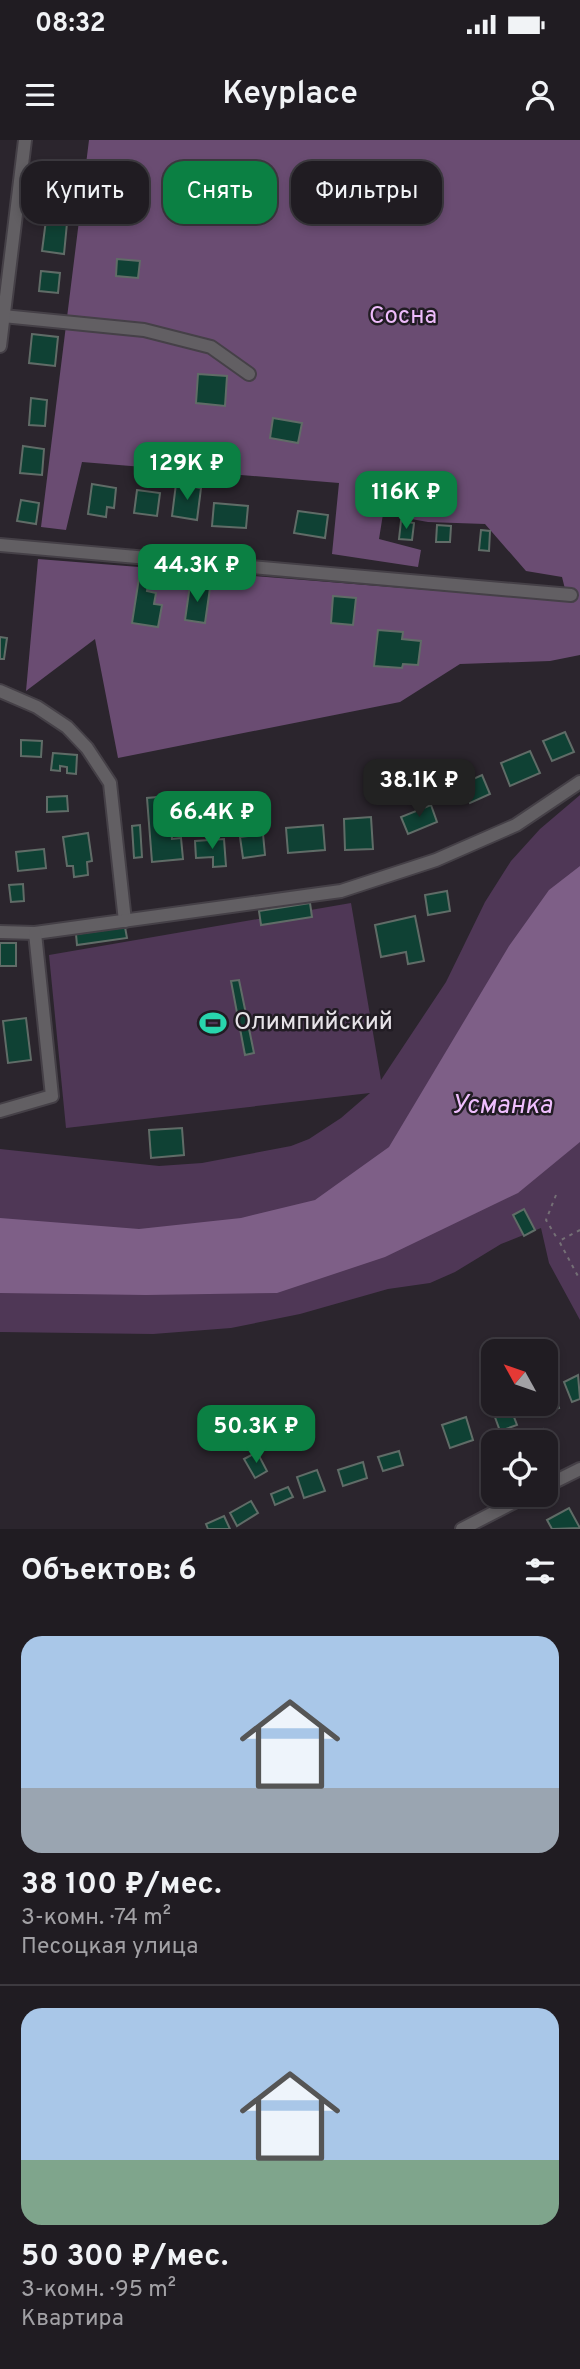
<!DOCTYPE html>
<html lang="ru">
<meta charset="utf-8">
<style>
body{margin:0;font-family:Overpass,sans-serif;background:#28252a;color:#f1f3f6;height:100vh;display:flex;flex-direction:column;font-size:26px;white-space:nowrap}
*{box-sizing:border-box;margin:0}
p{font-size:23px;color:#a2a1a5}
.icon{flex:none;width:38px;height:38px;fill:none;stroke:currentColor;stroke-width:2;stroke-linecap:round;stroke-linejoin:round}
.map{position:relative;height:1389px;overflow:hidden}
.sheet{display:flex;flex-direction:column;background:#201c22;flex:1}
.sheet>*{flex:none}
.hud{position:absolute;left:21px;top:21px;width:539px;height:63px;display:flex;gap:14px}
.needle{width:46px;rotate:310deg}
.tools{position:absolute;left:481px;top:1199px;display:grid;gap:14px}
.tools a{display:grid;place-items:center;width:77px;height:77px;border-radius:14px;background:#201c22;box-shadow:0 4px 10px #0003,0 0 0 2px #3d3a40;font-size:35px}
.price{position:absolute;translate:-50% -60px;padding:0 16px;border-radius:14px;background:#0b8043;color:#fff;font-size:23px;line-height:46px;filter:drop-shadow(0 2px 4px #0008)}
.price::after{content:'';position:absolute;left:50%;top:42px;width:21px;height:16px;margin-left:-10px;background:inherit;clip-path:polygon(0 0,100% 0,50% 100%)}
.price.active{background:#222;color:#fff}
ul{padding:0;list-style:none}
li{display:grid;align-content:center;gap:14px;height:371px;padding:0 21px}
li+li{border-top:2px solid #3d3a40}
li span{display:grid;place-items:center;height:217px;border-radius:21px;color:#555}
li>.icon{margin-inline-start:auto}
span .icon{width:126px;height:126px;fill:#fffc;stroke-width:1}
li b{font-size:30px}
h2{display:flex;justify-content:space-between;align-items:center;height:84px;padding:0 21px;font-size:30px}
.tag{padding:0 24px;border-radius:21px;background:#201c22;box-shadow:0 4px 10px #0003,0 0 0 2px #3d3a40;font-size:24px;line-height:63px}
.tag.active{background:#0b8043;color:#fff}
.status{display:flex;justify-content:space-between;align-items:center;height:49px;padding:0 35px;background:#201c22;direction:ltr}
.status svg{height:19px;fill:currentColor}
header{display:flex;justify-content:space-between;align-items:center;height:91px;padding:0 21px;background:#201c22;font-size:32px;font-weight:600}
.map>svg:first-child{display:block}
</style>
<div class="status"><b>08:32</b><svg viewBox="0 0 49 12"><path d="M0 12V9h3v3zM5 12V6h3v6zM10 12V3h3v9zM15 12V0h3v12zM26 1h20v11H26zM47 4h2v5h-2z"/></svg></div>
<header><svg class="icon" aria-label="menu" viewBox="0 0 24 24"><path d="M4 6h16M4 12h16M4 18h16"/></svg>Keyplace<svg class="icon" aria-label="person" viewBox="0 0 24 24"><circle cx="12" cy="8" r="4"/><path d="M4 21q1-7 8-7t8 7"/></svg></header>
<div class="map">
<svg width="580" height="1389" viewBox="0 0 580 1389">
<rect width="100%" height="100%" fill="#2b252d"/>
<path fill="#4f3756" d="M580,655V1180L549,1123L541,1088L501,1104L455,1132L430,1143L388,1149L300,1174L231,1188L153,1194L0,1192V1009L159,1026L202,1023L291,1006L309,999L341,978L370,953L66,988L49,815L351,763L381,940L446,842L485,762L511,721L540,689Z"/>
<path fill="#6a4c72" d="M89,0H580V515L550,521L460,524L400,562L118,618L95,499L26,551L38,419L568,461L562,437L526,431L485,384L428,382L383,374L379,399L421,410L418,427L332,414L339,343L82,322L66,390L41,387Z"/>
<path fill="#7e5f87" d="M580,726V1002L518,1053L385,1117L277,1153L146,1155L0,1153V1078L139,1089L241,1078L315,1060L389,1007L509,806L549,750Z"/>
<g fill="#0f4134" stroke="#606c67" stroke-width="2">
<path d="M51,29L73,31L70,63L48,60Z"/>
<path d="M46,80L67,83L64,114L42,111Z"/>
<path d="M117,119L140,121L138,138L116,136Z"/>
<path d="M41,131L60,133L58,153L39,151Z"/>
<path d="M32,194L58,197L55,226L29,223Z"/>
<path d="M198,234L227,236L225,266L196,263Z"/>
<path d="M31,258L47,260L45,286L29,285Z"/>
<path d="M273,278L302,283L298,303L270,298Z"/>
<path d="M23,306L44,309L42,335L20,333Z"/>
<path d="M92,344L116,348L114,368L107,367L106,377L88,374Z"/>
<path d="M176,344L201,348L197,380L172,376Z"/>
<path d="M137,350L160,353L157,376L134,373Z"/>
<path d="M21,360L39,363L36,384L17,381Z"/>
<path d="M214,363L248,366L246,388L212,386Z"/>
<path d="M298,371L328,375L325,398L294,393Z"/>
<path d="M401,381L414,383L412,400L399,399Z"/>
<path d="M437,385L451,386L450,402H436Z"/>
<path d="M481,390L490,391L489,411L479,410Z"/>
<path d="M139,438L149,440L147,451L156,453L154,464L162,465L158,487L132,483Z"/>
<path d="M190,445L210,448L205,483L185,480Z"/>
<path d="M333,456L356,458L353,485L331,483Z"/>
<path d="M378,490L403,492L402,499L421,501L418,525L403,524L402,528L374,526Z"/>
<path d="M0,497L7,498L4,519H0Z"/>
<path d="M565,592L574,612L552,621L543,601Z"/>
<path d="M21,600L42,601L41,617L21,616Z"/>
<path d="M530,611L540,633L510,646L501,623Z"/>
<path d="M53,613L77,615L76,634L67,633V627L60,626V631L51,630Z"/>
<path d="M482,635L490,654L470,663L462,644Z"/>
<path d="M67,656L68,671L47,672V657Z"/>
<path d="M169,656L172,699L181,698L183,719L152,722L147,658Z"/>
<path d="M431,665L437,682L408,694L401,677Z"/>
<path d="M371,677L373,709L345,710L344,679Z"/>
<path d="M140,685L142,717L134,718L132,686Z"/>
<path d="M323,685L325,710L288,713L286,688Z"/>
<path d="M88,693L92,721L87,722L88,735L74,737L73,726H67L63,697Z"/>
<path d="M263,694L265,715L243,718L240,697Z"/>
<path d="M224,699L226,726L213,727V717L196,718L195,701Z"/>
<path d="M44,709L46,728L18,731L16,712Z"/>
<path d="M23,744L24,761L11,762L9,745Z"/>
<path d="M447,751L450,771L428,775L425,755Z"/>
<path d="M310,763L312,777L261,785L259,771Z"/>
<path d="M415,776L424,821L408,824L406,812L381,817L375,785Z"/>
<path d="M125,787L127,798L77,805L76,794Z"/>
<rect x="0" y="803" width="16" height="23"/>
<path d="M239,840L254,913L245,915L231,841Z"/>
<path d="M26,878L31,920L8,923L3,881Z"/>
<path d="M182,988L184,1015L151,1018L149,990Z"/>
<path d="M524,1069L535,1090L524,1096L513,1075Z"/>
<path d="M578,1235L580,1259L572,1262L564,1242Z"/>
<path d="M549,1241L559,1268L547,1273L544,1265L539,1266L538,1264H546V1243Z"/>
<path d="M509,1264L517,1285L500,1291L492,1269Z"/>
<path d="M466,1277L473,1300L450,1308L442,1285Z"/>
<path d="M543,1289L548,1301L525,1302L523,1298Z"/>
<path d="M399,1311L403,1325L383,1331L378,1317Z"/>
<path d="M257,1312L267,1331L255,1338L244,1319Z"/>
<path d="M363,1322L367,1338L343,1346L338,1330Z"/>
<path d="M317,1330L325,1351L304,1358L297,1337Z"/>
<path d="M288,1347L293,1357L275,1365L271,1354Z"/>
<path d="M251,1361L258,1373L237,1386L230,1373Z"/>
<path d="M569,1368L580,1388L552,1389L547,1380Z"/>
<path d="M224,1376L230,1389H208L206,1384Z"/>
</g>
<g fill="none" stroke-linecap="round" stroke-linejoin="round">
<g stroke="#454047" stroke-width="16">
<g id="minor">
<path d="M3,176L144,190L211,207L249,234"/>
<path d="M0,206L25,0"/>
<path d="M0,405L571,455"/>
<path d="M0,551L37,567L67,587L87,608L110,643L125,781"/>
<path d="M0,792L35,793L341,751L436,720L516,685L580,642"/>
<path d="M0,971L52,956L35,793"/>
<path d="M546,1346L580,1329"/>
<path d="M462,1389L530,1354"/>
</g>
</g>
<g stroke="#746f75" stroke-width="2" stroke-dasharray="3.5 5" stroke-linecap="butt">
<path d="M556,1055L546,1080L558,1100"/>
<path d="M580,1090L559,1101L580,1140"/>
</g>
<use href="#minor" stroke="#625f63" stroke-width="12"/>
</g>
<defs>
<g id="stadium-bare" transform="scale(2.1)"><path d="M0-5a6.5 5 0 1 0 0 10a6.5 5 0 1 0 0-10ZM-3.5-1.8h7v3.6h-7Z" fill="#28d5ad" stroke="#211c23" stroke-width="2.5" paint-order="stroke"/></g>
</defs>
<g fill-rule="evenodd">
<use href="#stadium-bare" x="213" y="883"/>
</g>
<g text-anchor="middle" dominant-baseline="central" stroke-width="5" stroke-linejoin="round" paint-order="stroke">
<g font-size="24" fill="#eebcfb" stroke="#211c23">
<text x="403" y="177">Сосна</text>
</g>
<g font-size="24" fill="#e7e3e8" stroke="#211c23" text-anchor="start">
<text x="234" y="883">Олимпийский</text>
</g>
<g font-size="26" font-style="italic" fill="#f0bffe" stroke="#211c23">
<text x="502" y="966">Усманка</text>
</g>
</g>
</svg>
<div class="tools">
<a><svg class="needle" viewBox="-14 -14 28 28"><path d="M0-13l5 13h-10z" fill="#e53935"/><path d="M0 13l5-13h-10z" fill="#a2a1a5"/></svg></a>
<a><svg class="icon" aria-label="locate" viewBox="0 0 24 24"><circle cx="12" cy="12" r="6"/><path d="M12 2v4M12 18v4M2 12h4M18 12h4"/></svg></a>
</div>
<b class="price" style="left:187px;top:362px">129K ₽</b>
<b class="price" style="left:406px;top:391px">116K ₽</b>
<b class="price" style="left:197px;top:464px">44.3K ₽</b>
<b class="price active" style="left:419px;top:679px">38.1K ₽</b>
<b class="price" style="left:212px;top:711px">66.4K ₽</b>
<b class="price" style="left:256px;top:1325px">50.3K ₽</b>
<div class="hud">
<a class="tag">Купить</a>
<a class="tag active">Снять</a>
<a class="tag">Фильтры</a>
</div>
</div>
<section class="sheet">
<h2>Объектов: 6<svg class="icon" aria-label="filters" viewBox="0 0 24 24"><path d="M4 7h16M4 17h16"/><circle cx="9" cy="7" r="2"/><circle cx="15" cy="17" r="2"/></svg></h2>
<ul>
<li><span style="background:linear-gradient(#a9c7e8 70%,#9aa5b1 0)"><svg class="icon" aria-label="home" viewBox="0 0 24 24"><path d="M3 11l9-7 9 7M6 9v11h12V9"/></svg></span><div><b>38 100 ₽/мес.</b><p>3-комн. · 74 m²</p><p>Песоцкая улица</p></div></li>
<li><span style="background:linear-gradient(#a9c7e8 70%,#7fa58c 0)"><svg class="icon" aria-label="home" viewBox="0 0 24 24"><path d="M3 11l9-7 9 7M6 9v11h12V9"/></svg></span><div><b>50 300 ₽/мес.</b><p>3-комн. · 95 m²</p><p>Квартира</p></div></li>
</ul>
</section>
